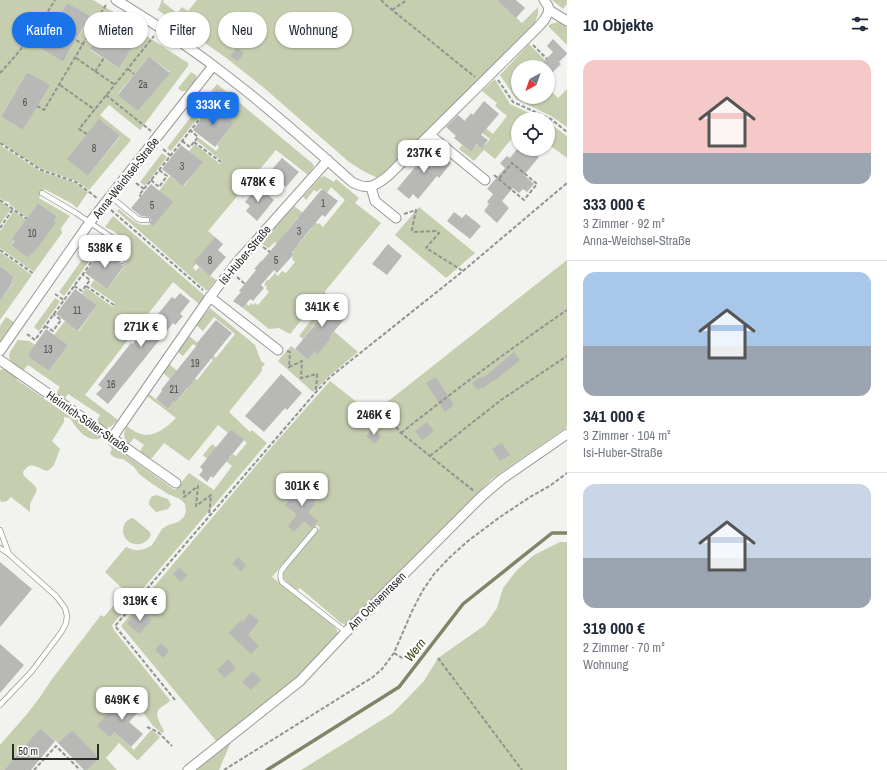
<!DOCTYPE html>
<html lang="de">
<meta charset="utf-8">
<style>
body{margin:0;font-family:"Archivo Narrow",sans-serif;background:#f6f6f7;color:#1f2937;height:100vh;display:flex;flex-direction:column;font-size:15px;white-space:nowrap}
*{box-sizing:border-box;margin:0}
p{font-size:13px;color:#747a83}
.icon{flex:none;width:22px;height:22px;fill:none;stroke:currentColor;stroke-width:2;stroke-linecap:round;stroke-linejoin:round}
.map{position:relative;flex:1;overflow:hidden}
.sheet{display:flex;flex-direction:column;background:#fff;width:320px}
.sheet>*{flex:none}
.banner{position:absolute;left:12px;top:12px;width:380px;height:36px;display:flex;gap:8px}
.needle{width:26px;rotate:220deg}
.buttons{position:absolute;left:511px;top:60px;display:grid;gap:8px}
.buttons a{display:grid;place-items:center;width:44px;height:44px;border-radius:50%;background:#fff;box-shadow:0 1px 3px #0004;font-size:20px}
.scale{position:absolute;left:12px;bottom:10px;width:87px;box-sizing:border-box;padding-left:4px;border:2px solid #2b2c2a;border-top:0;font-size:11px;line-height:14px;white-space:nowrap;color:#2b2c2a;-webkit-text-stroke:3px #fff;paint-order:stroke}
.price{position:absolute;translate:-50% -34px;padding:0 9px;border-radius:8px;background:#fff;color:#222;font-size:13px;line-height:26px;filter:drop-shadow(0 1px 2px #0008)}
.price::after{content:'';position:absolute;left:50%;top:24px;width:12px;height:9px;margin-left:-6px;background:inherit;clip-path:polygon(0 0,100% 0,50% 100%)}
.price.current{background:#1a73e8;color:#fff}
ul{padding:0;list-style:none}
li{display:grid;align-content:center;gap:8px;height:212px;padding:0 16px}
li+li{border-top:1px solid #e0e1e3}
li span{display:grid;place-items:center;height:124px;border-radius:12px;color:#555}
li>.icon{margin-inline-start:auto}
span .icon{width:72px;height:72px;fill:#fffc;stroke-width:1}
li b{font-size:17px}
h2{display:flex;justify-content:space-between;align-items:center;height:48px;padding:0 16px;font-size:17px}
.tag{padding:0 14px;border-radius:18px;background:#fff;box-shadow:0 1px 3px #0004;font-size:14px;line-height:36px}
.tag.current{background:#1a73e8;color:#fff}
main{display:flex;flex:1;min-height:0}
.map>svg:first-child{display:block}
</style>
<main>
<div class="map">
<svg width="567" height="770" viewBox="0 0 567 770">
<rect width="100%" height="100%" fill="#f2f3ef"/>
<g fill="#c6ceb0" fill-rule="evenodd">
<path d="M0,0H93L131,22L133,27L188,63V66L140,130L109,105L100,115L131,140L89,190L77,181L41,169L0,142ZM67,3L90,17L63,62L40,48ZM105,27L134,45L119,68L90,50ZM149,56L170,72L138,111L118,94ZM27,72L49,85L23,130L1,117ZM99,120L120,137L88,176Z"/>
<path d="M162,0H164L163,2L177,13L182,7L188,11L197,0H497L522,23L538,7V14L535,23L426,132L378,178L365,172L349,162L263,87L225,57L158,10Z"/>
<path d="M552,0H567V4L563,9Z"/>
<path d="M558,22L567,27V45L548,26L551,24Z"/>
<path d="M529,44L545,60L538,67H518V97H548V88L558,98L567,89V127L551,116L516,99L500,75Z"/>
<path d="M191,72L197,76L194,82L186,91H181L178,88L179,87Z"/>
<path d="M495,79L510,104L542,119H518V131L495,159L484,150L474,161L459,149L462,145L471,152L480,141L485,145L490,139L465,120L468,117L477,125L479,123L493,134L507,116L495,106L497,103L482,91Z"/>
<path d="M217,84L313,164L314,166L308,175L276,150L208,231L215,237L195,262L196,264L193,268L196,271L199,267L216,280L207,291L117,211L119,209C128,216 138,229 151,224L159,191L170,176L184,186L202,162L189,151L195,144L220,164L222,161L197,141L199,138L216,151L219,147L217,145L234,123L212,105L205,114L198,108Z"/>
<path d="M193,114L198,118L171,151L167,148Z"/>
<path d="M548,122L567,136V158L548,144Z"/>
<path d="M0,145L40,171L76,183L88,192L77,208L71,203L44,189L39,198L70,216L61,228L62,233L34,272L0,248V231L13,212H15L25,219V220L28,222L11,245L28,258L32,253L33,254L57,216L38,203L27,218L9,204L10,203L7,201L6,202L0,198Z"/>
<path d="M162,153L167,157L145,186L140,182Z"/>
<path d="M324,176L334,182L336,179L359,198L355,203L381,223L290,334L279,328L269,329L243,308L247,304L249,306L251,303L253,305L255,303L258,305L269,292L266,289L267,287L264,285L267,280H269L275,273L278,276L282,271L286,273L295,262L292,259L294,253L291,250L297,242L299,244L312,228L298,217L277,244L275,242L270,247L268,248L261,243L294,206L316,223L318,224L319,223L323,227L345,200L331,187L327,193L321,188L317,192L314,190L306,200L303,197L320,178Z"/>
<path d="M0,201L11,209L6,216L4,218V219L0,225Z"/>
<path d="M419,207L475,253L446,278L395,235Z"/>
<path d="M113,216L205,296L199,304L173,282L85,395L118,420C109,430 107,429 96,422L100,415L68,394L64,400L56,394L60,387L28,365L23,371C6,358 5,358 18,340L29,341L35,345L27,356L49,371L68,345L54,335L65,321L79,331L97,305L82,294L86,288L113,307L115,303L90,286L94,280L107,289C115,278 136,257 127,243C123,237 116,233 110,229H109L105,227Z"/>
<path d="M100,235C110,238 124,246 119,258L104,248L97,258L88,251Z"/>
<path d="M0,253H2L32,275L0,320V301L13,283L11,281L14,277L0,266Z"/>
<path d="M84,257L89,261L64,296L59,292Z"/>
<path d="M567,260V427L492,479L349,624L346,625L341,623L300,588L298,590C291,586 284,582 283,574L288,566L320,528L317,525L272,577L335,627C338,631 338,633 336,637L301,674L217,742L121,626L276,442L330,381L372,414Z"/>
<path d="M55,298L60,301L59,303L39,331L34,327Z"/>
<path d="M210,308L255,345L261,361L265,364L262,367V371L229,412L250,432L252,430L267,443L112,625L114,630L169,699L170,701C167,704 162,706 159,709C154,715 161,725 164,731L162,733L153,726L141,709L124,695L114,732L134,750L151,730L157,734L160,737L138,760H137L119,743L106,758L117,770H87L72,730L58,743L40,728L4,770H0V745L27,714L40,697L52,679L101,615L104,617L125,591L105,572L126,547C138,552 141,551 152,545L162,529L168,525L178,522L184,517L186,511L185,504L180,499L168,494L151,483L139,474L134,467L123,459C118,459 112,457 110,453L112,449L108,444L109,443L175,490L189,473L214,490L232,466L214,452L207,459L203,455L212,444L230,458L233,454L236,456L247,443L231,429L228,433L218,425L189,461L164,443L152,458L150,459L140,451L144,445L134,438L129,444C123,439 123,433 127,426C131,429 136,433 141,434C154,438 167,427 176,418L147,396L148,393L168,409L174,401L176,402L188,388L173,375L170,379L163,373L169,364L188,380L192,375L197,380L213,360L193,344L183,356L178,352L189,336L216,358L235,334L214,317L203,331L196,325Z"/>
<path d="M315,315L358,352L328,377L313,392L278,361L291,346L308,360L315,351L318,353L330,338L314,325L303,339L299,336Z"/>
<path d="M6,317L14,322L0,342V326Z"/>
<path d="M4,369L8,370L18,377L17,380L101,437L99,439C85,441 77,429 70,418L64,417V422L52,441L60,449L54,465L48,471C37,469 32,459 23,472L24,476L35,486L37,490L30,504V512L11,497L7,501L1,502L0,499V370Z"/>
<path d="M156,495L168,499L171,505L168,509L156,512L149,505V502L151,497Z"/>
<path d="M133,518L149,531L151,535C147,544 135,548 127,540C120,533 122,520 133,518Z"/>
<path d="M560,542H567V770H522L518,764L522,770H301L393,713L424,681L438,658L485,625L497,608L503,588L517,570L534,555Z"/>
<path d="M231,742L219,770H196Z"/>
</g>
<g fill="none" stroke-linecap="round" stroke-linejoin="round">
<path stroke="#7e8667" stroke-width="3.5" d="M267,770L399,687L463,604L552,533H567"/>
</g>
<g fill="#b8b9b6">
<path d="M497,0H516L525,8L516,18Z"/>
<path d="M67,3L90,16L63,62L40,48Z"/>
<path d="M105,27L134,45L119,68L90,49Z"/>
<path d="M553,39L567,53V54L559,62L561,64L548,77V67H538L553,52L547,46Z"/>
<path d="M237,48L244,53L238,61L230,56Z"/>
<path d="M149,56L170,73L138,111L118,95Z"/>
<path d="M27,72L50,85L23,130L1,117Z"/>
<path d="M484,101L499,114L481,135L488,140L482,148L477,144L471,152L454,138L456,136L446,127L458,115L465,121L471,113L473,115Z"/>
<path d="M212,105L234,123L215,147L193,130Z"/>
<path d="M99,119L120,136L88,176L67,159Z"/>
<path d="M181,145L203,162L183,186L162,169Z"/>
<path d="M425,149L430,153L434,149L451,163L439,178L437,176L418,199L413,194L409,199L397,189L421,160L417,157Z"/>
<path d="M517,149H539L535,154L539,157L524,175L534,184L527,192L523,189L519,193L513,188L502,201L509,208L497,223L484,211L489,204L487,202L493,194L487,189L505,168L500,163L507,156L510,158Z"/>
<path d="M282,158L299,172L286,187L268,174Z"/>
<path d="M151,184L173,202L153,226L149,223L151,220L149,217L141,216L131,208Z"/>
<path d="M258,186L274,200L257,221L246,211L250,206L245,202Z"/>
<path d="M322,189L338,201L325,217L322,215L292,252L294,254L277,273L274,270L261,285L264,288L253,301L250,299L243,308L233,301L241,292L239,291L256,270L254,269L262,260V261Z"/>
<path d="M38,203L57,216L54,221L56,222L33,254L32,253L28,258L11,245L15,241L12,239Z"/>
<path d="M454,212L462,218L466,214L481,226L470,239L447,221Z"/>
<path d="M215,237L223,244L218,250L226,257L210,276L194,262Z"/>
<path d="M388,244L402,256L387,275L372,264Z"/>
<path d="M104,248L119,258L118,262L120,264L123,265L126,263L107,289L85,273Z"/>
<path d="M0,266L14,277L11,281L13,282L0,301Z"/>
<path d="M75,289L97,305L78,331L56,314Z"/>
<path d="M324,292L332,298L331,300L348,315L329,337L331,338L318,354L315,351L308,360L295,349L327,310L317,301Z"/>
<path d="M180,293L190,301L180,314L183,316L175,325L173,323L108,404L96,394L102,388L98,385L131,343L133,344L172,297L175,299Z"/>
<path d="M216,320L232,333L176,402L174,401L168,409L156,399L162,391L161,390L198,344L197,343Z"/>
<path d="M46,329L68,345L49,371L27,356Z"/>
<path d="M514,352L520,360L494,381V380L483,388L482,387L478,390L472,383L482,376L483,378Z"/>
<path d="M281,374L302,393L287,410L285,408L264,432L245,416Z"/>
<path d="M436,377L454,405L445,412L426,383Z"/>
<path d="M427,422L434,431L422,440L415,431Z"/>
<path d="M231,429L244,440L213,478L211,476L207,482L199,475L203,470L200,467Z"/>
<path d="M372,429L381,436L375,444L366,436Z"/>
<path d="M502,443L510,455L500,461L492,449Z"/>
<path d="M304,483L318,495L313,503L315,504L308,512L318,521L312,528L304,521L294,532L288,526L297,515L285,505Z"/>
<path d="M238,557L246,565L241,571L232,564Z"/>
<path d="M0,562L32,589L0,627Z"/>
<path d="M179,567L187,575L181,582L173,574Z"/>
<path d="M140,609L152,620L139,634L127,623Z"/>
<path d="M250,613L259,621L248,635L259,646L251,654L229,633L241,620L243,622Z"/>
<path d="M161,643L169,651L163,658L155,650Z"/>
<path d="M0,644L24,665L0,693Z"/>
<path d="M228,659L236,668L225,678L217,670Z"/>
<path d="M253,671L261,680L251,690L242,682Z"/>
<path d="M124,694L141,709L129,722L143,734L131,747L114,732L110,737L97,726Z"/>
<path d="M40,728L55,741L31,770H4Z"/>
<path d="M72,730L99,758L87,770H84L58,743Z"/>
</g>
<g fill="none" stroke-linecap="round" stroke-linejoin="round">
<g stroke="#999a97" stroke-width="6">
<g id="lane">
<path d="M42,193L76,213L120,243C125,248 126,254 122,261"/>
<path d="M110,196L138,219L142,220H147"/>
<path d="M0,530L9,554"/>
<path d="M315,530L284,567C280,572 279,576 282,582L346,632"/>
<path d="M0,548L9,554L56,596L65,608L67,616L66,623L62,631L57,638L32,671L0,705"/>
</g>
</g>
<g stroke="#999a97" stroke-width="11">
<g id="street">
<path d="M116,0C158,25 198,53 236,83C276,114 314,148 352,182C368,191 376,186 389,175L537,28C542,23 547,18 549,10"/>
<path d="M544,0L548,6L549,10L567,21"/>
<path d="M430,135L485,180"/>
<path d="M371,187L375,201L396,218"/>
<path d="M210,297L278,350"/>
<path d="M0,351L90,222L213,66"/>
<path d="M0,360L176,483"/>
<path d="M112,438L210,297L237,262L328,160"/>
<path d="M188,770L300,681L346,632L481,497L502,479L567,434"/>
</g>
</g>
<g stroke="#939491" stroke-width="2" stroke-dasharray="4 2" stroke-linecap="butt">
<path d="M381,0L386,5L475,77"/>
<path d="M392,10L407,0"/>
<path d="M76,40L84,45"/>
<path d="M533,45L547,59"/>
<path d="M76,58L115,85"/>
<path d="M128,69L134,74"/>
<path d="M95,72L104,58"/>
<path d="M0,73C21,51 39,26 55,0"/>
<path d="M498,80L513,102L551,119L567,132"/>
<path d="M60,85L95,110"/>
<path d="M106,95L151,131"/>
<path d="M37,106L44,110L107,3"/>
<path d="M194,110L203,117"/>
<path d="M87,134L79,129L154,36"/>
<path d="M182,141L190,147L198,137L190,130"/>
<path d="M194,142L221,162"/>
<path d="M0,143L41,170L76,182L97,198"/>
<path d="M163,149L172,157"/>
<path d="M494,175L524,200L537,184L512,163L499,179"/>
<path d="M151,180L159,187L167,176L159,170"/>
<path d="M136,183L144,189L139,195L141,196"/>
<path d="M144,189L202,116"/>
<path d="M0,200L27,219"/>
<path d="M111,210L203,290"/>
<path d="M404,214L416,210L412,230L414,232L436,231L439,233L426,248L463,271"/>
<path d="M0,228L13,209"/>
<path d="M263,247L270,252"/>
<path d="M0,250L34,274"/>
<path d="M237,277L245,284"/>
<path d="M74,286L82,291L90,280L82,274"/>
<path d="M86,286L114,305"/>
<path d="M55,294L65,301"/>
<path d="M45,326L53,331L61,320L53,314"/>
<path d="M27,334L35,340L93,260L83,252"/>
<path d="M287,351L290,352L289,367L302,361L301,378L317,374L316,391"/>
<path d="M396,427L401,433L474,491"/>
<path d="M401,433C455,390 510,349 567,310"/>
<path d="M430,456L501,400L567,356"/>
<path d="M184,490V497L198,486L196,506L211,495L209,516"/>
<path d="M394,653L404,659"/>
<path d="M438,658L522,770"/>
<path d="M175,700L115,626L316,392L329,378L463,271L567,183"/>
<path d="M147,727L158,732L172,746"/>
<path d="M34,770L56,746L80,770"/>
<path d="M224,770L373,677L382,669L394,653L412,611L423,590L434,574L449,558L468,541L500,517L530,497L551,485L567,473"/>
</g>
<use href="#lane" stroke="#fff" stroke-width="4.5"/>
<use href="#street" stroke="#fff" stroke-width="9"/>
</g>
<g text-anchor="middle" dominant-baseline="central" stroke-width="4" stroke-linejoin="round" paint-order="stroke">
<g font-size="10" fill="#4e4f4d">
<text x="143" y="84">2a</text>
<text x="25" y="102">6</text>
<text x="94" y="148">8</text>
<text x="182" y="166">3</text>
<text x="323" y="203">1</text>
<text x="152" y="205">5</text>
<text x="299" y="231">3</text>
<text x="32" y="233">10</text>
<text x="210" y="260">8</text>
<text x="276" y="260">5</text>
<text x="77" y="310">11</text>
<text x="48" y="349">13</text>
<text x="195" y="363">19</text>
<text x="111" y="384">16</text>
<text x="174" y="389">21</text>
</g>
<g font-size="12" fill="#2b2c2a" stroke="#fff">
<text transform="translate(126 178) rotate(-52)">Anna-Weichsel-Straße</text>
<text transform="translate(245 255) rotate(-50)">Isi-Huber-Straße</text>
<text transform="translate(88 422) rotate(35)">Heinrich-Söller-Straße</text>
<text transform="translate(377 601) rotate(-45)">Am Ochsenrasen</text>
</g>
<g font-size="13" font-style="italic" fill="#36400c" stroke="#fff">
<text transform="translate(415 650) rotate(-52)">Wern</text>
</g>
</g>
</svg>
<div class="buttons">
<a><svg class="needle" viewBox="-14 -14 28 28"><path d="M0-13l5 13h-10z" fill="#e53935"/><path d="M0 13l5-13h-10z" fill="#747a83"/></svg></a>
<a><svg class="icon" aria-label="locate" viewBox="0 0 24 24"><circle cx="12" cy="12" r="6"/><path d="M12 2v4M12 18v4M2 12h4M18 12h4"/></svg></a>
</div>
<div class="scale">50 m</div>
<b class="price current" style="left:213px;top:126px">333K €</b>
<b class="price" style="left:424px;top:174px">237K €</b>
<b class="price" style="left:258px;top:203px">478K €</b>
<b class="price" style="left:105px;top:269px">538K €</b>
<b class="price" style="left:322px;top:328px">341K €</b>
<b class="price" style="left:141px;top:348px">271K €</b>
<b class="price" style="left:374px;top:436px">246K €</b>
<b class="price" style="left:302px;top:507px">301K €</b>
<b class="price" style="left:140px;top:622px">319K €</b>
<b class="price" style="left:122px;top:721px">649K €</b>
<div class="banner">
<a class="tag current">Kaufen</a>
<a class="tag">Mieten</a>
<a class="tag">Filter</a>
<a class="tag">Neu</a>
<a class="tag">Wohnung</a>
</div>
</div>
<section class="sheet">
<h2>10 Objekte<svg class="icon" aria-label="filters" viewBox="0 0 24 24"><path d="M4 7h16M4 17h16"/><circle cx="9" cy="7" r="2"/><circle cx="15" cy="17" r="2"/></svg></h2>
<ul>
<li><span style="background:linear-gradient(#f6c9c9 75%,#9aa5b1 0)"><svg class="icon" aria-label="home" viewBox="0 0 24 24"><path d="M3 11l9-7 9 7M6 9v11h12V9"/></svg></span><div><b>333 000 €</b><p>3 Zimmer · 92 m²</p><p>Anna-Weichsel-Straße</p></div></li>
<li><span style="background:linear-gradient(#a9c7e8 60%,#9aa5b1 0)"><svg class="icon" aria-label="home" viewBox="0 0 24 24"><path d="M3 11l9-7 9 7M6 9v11h12V9"/></svg></span><div><b>341 000 €</b><p>3 Zimmer · 104 m²</p><p>Isi-Huber-Straße</p></div></li>
<li><span style="background:linear-gradient(#c9d6e8 60%,#9aa5b1 0)"><svg class="icon" aria-label="home" viewBox="0 0 24 24"><path d="M3 11l9-7 9 7M6 9v11h12V9"/></svg></span><div><b>319 000 €</b><p>2 Zimmer · 70 m²</p><p>Wohnung</p></div></li>
</ul>
</section>
</main>
